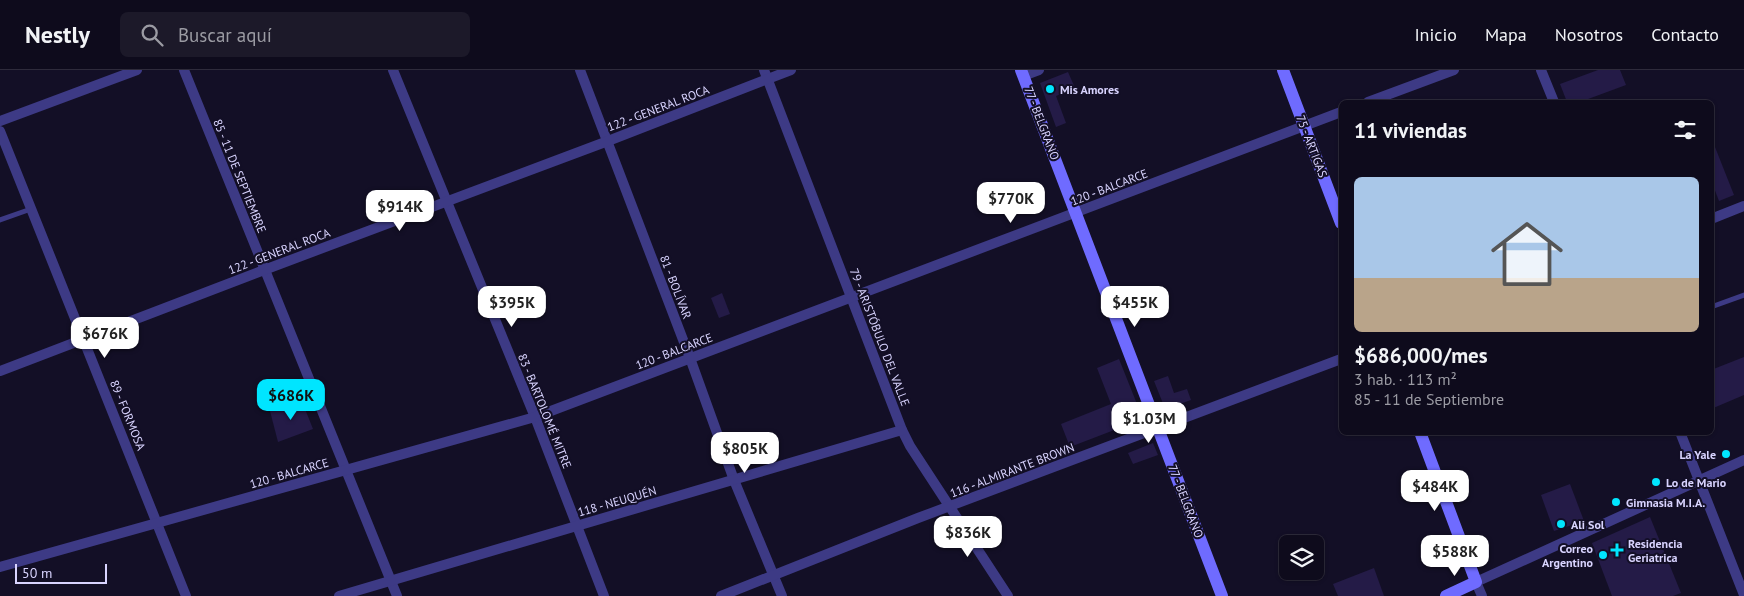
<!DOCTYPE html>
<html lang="es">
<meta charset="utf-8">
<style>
body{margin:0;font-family:"PT Sans",sans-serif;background:#1c1929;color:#f1f3f6;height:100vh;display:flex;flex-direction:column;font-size:19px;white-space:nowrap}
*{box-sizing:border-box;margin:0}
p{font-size:16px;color:#9b9ba3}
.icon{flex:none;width:28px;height:28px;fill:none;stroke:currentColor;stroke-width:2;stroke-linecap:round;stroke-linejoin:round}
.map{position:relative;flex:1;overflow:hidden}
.sheet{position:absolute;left:1339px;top:30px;width:375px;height:335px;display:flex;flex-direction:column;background:#0e0b1c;border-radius:8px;box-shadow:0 1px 4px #0004,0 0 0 1px #2e2b3b}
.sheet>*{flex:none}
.controls{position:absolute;left:1279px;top:465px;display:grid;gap:10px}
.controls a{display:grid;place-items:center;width:45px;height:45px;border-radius:8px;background:#0e0b1c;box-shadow:0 1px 4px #0004,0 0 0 1px #2e2b3b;font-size:25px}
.scale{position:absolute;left:15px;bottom:12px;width:92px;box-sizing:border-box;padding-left:5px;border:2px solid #d9d4ff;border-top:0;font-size:14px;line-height:18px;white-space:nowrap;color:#d9d4ff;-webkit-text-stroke:4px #130f26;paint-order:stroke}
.price{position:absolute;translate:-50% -42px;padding:0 11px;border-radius:10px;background:#fff;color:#222;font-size:16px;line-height:32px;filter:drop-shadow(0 1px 2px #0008)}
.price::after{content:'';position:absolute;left:50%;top:30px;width:15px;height:11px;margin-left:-8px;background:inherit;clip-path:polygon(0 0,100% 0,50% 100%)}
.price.on{background:#00e5ff;color:#111}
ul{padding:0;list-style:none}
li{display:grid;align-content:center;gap:10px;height:265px;padding:0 15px}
li span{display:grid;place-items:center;height:155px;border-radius:8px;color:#555}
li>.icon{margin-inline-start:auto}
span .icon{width:90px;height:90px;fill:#fffc;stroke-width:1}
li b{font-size:21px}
h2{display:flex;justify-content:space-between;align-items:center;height:60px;padding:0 15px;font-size:21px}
header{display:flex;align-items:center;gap:30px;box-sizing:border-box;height:70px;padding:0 25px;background:#0e0b1c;border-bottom:1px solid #2e2b3b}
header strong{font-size:24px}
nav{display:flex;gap:28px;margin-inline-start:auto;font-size:18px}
.search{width:350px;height:45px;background:#1c1929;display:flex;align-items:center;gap:12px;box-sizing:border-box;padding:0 18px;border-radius:8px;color:#9b9ba3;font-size:19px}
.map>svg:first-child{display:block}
</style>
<header>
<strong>Nestly</strong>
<div class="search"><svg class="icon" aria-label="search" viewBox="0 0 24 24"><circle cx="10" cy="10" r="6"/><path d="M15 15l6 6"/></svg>Buscar aquí</div>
<nav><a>Inicio</a><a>Mapa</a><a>Nosotros</a><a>Contacto</a></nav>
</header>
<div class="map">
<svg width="1744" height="526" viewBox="0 0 1744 526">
<rect width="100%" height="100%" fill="#130f26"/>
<g fill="#241b47">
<path d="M1598,0H1620L1626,15L1580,32H1567L1560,14Z"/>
<path d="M1068,2L1075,18L1056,26L1066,53L1056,57L1040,13Z"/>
<path d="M1711,67L1734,125L1719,131L1711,110Z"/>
<path d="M722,223L730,244L719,248L711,228Z"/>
<path d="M1744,287V325L1711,339V300Z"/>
<path d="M1119,289L1143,349L1070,377L1061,354L1111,334L1097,298Z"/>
<path d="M1168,306L1174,323L1187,319L1191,330L1168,338L1164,336L1154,311Z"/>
<path d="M301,329L313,359L278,372L270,341Z"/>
<path d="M1153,373L1158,385L1133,394L1128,383Z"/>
<path d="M1570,414L1584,451L1554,461L1541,425Z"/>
<path d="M1650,447L1681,523L1673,526H1612L1592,473Z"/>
<path d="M1374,498L1384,526H1338L1333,514Z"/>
</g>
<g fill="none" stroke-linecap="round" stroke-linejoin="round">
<g stroke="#3d3a85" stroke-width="5">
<path d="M0,150L31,139"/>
<path d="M1711,237L1744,225"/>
</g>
<g stroke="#3d3a85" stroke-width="10">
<path d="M184,0L397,526"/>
<path d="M393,0L535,347L604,526"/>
<path d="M580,0L690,288L734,410L782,526"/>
<path d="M764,0L902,360L910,376L1008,526"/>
<path d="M1541,0L1554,32"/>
<path d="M1023,6L1039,0"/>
<path d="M1368,32L1454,0"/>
<path d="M0,51L137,0"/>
<path d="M0,61L186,526"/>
<path d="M1711,149L1744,136"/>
<path d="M0,301L264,200L608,71L791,0"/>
<path d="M1680,362L1744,525"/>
<path d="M0,497L535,347L1341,42"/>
<path d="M339,526L902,360"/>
<path d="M721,526L918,448L1341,289"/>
<path d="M1482,526L1476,512L1744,390"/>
</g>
<g stroke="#6f6bff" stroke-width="12">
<path d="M1021,0L1222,526"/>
<path d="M1283,0L1341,153"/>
<path d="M1420,362L1476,512L1446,526"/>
</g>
</g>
<g fill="#00e5ff" stroke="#130f26" stroke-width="2">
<circle cx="1050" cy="19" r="5"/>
<circle cx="1726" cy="384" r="5"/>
<circle cx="1656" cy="412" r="5"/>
<circle cx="1616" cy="432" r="5"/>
<circle cx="1561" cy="454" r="5"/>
<path d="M1614.5 472.5h5v5h5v5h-5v5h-5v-5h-5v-5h5z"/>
<circle cx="1603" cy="485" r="5"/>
</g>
<g text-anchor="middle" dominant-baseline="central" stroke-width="4" stroke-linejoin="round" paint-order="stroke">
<g font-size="12" font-weight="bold" fill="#d9d4ff" stroke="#130f26" text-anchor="start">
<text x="1060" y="19">Mis Amores</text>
<text x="1716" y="384" text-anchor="end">La Yale</text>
<text x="1666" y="412">Lo de Mario</text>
<text x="1626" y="432">Gimnasia M.I.A.</text>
<text x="1571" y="454">Ali Sol</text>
<text x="1628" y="473">Residencia<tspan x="1628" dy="14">Geriatrica</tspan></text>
<text x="1593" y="478" text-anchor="end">Correo<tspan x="1593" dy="14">Argentino</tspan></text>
</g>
<g font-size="12" fill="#d9d4ff" stroke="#130f26">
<text transform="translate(658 38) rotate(-21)">122 - GENERAL ROCA</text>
<text transform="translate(1042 53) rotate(69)">77 - BELGRANO</text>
<text transform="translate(1312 76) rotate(69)">75 - ARTIGAS</text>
<text transform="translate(240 106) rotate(68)">85 - 11 DE SEPTIEMBRE</text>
<text transform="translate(1109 117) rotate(-21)">120 - BALCARCE</text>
<text transform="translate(279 181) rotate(-21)">122 - GENERAL ROCA</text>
<text transform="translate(676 217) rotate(69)">81 - BOLÍVAR</text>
<text transform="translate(880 267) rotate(69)">79 - ARISTÓBULO DEL VALLE</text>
<text transform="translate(674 281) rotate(-21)">120 - BALCARCE</text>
<text transform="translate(545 341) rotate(68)">83 - BARTOLOMÉ MITRE</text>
<text transform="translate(128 345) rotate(68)">89 - FORMOSA</text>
<text transform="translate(1012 400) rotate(-21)">116 - ALMIRANTE BROWN</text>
<text transform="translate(289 403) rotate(-16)">120 - BALCARCE</text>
<text transform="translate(617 431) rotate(-16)">118 - NEUQUÉN</text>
<text transform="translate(1186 431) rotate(69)">77 - BELGRANO</text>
</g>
</g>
</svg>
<div class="controls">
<a><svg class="icon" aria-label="layers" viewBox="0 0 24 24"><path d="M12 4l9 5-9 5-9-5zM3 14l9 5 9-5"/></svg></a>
</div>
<div class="scale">50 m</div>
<b class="price" style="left:1011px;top:154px">$770K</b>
<b class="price" style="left:400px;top:162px">$914K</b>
<b class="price" style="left:512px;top:258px">$395K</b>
<b class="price" style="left:1135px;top:258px">$455K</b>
<b class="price" style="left:105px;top:289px">$676K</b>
<b class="price on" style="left:291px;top:351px">$686K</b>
<b class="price" style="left:1149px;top:374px">$1.03M</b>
<b class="price" style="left:745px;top:404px">$805K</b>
<b class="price" style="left:1435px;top:442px">$484K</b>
<b class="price" style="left:968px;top:488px">$836K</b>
<b class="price" style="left:1455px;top:507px">$588K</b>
<section class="sheet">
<h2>11 viviendas<svg class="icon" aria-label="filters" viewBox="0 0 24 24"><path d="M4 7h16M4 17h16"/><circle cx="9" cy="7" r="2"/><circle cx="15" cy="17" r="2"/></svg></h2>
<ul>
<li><span style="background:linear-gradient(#a9c7e8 65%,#b9a48a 0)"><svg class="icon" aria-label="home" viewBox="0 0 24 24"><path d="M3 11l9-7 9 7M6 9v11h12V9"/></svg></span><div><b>$686,000/mes</b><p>3 hab. · 113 m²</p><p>85 - 11 de Septiembre</p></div></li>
</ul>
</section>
</div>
